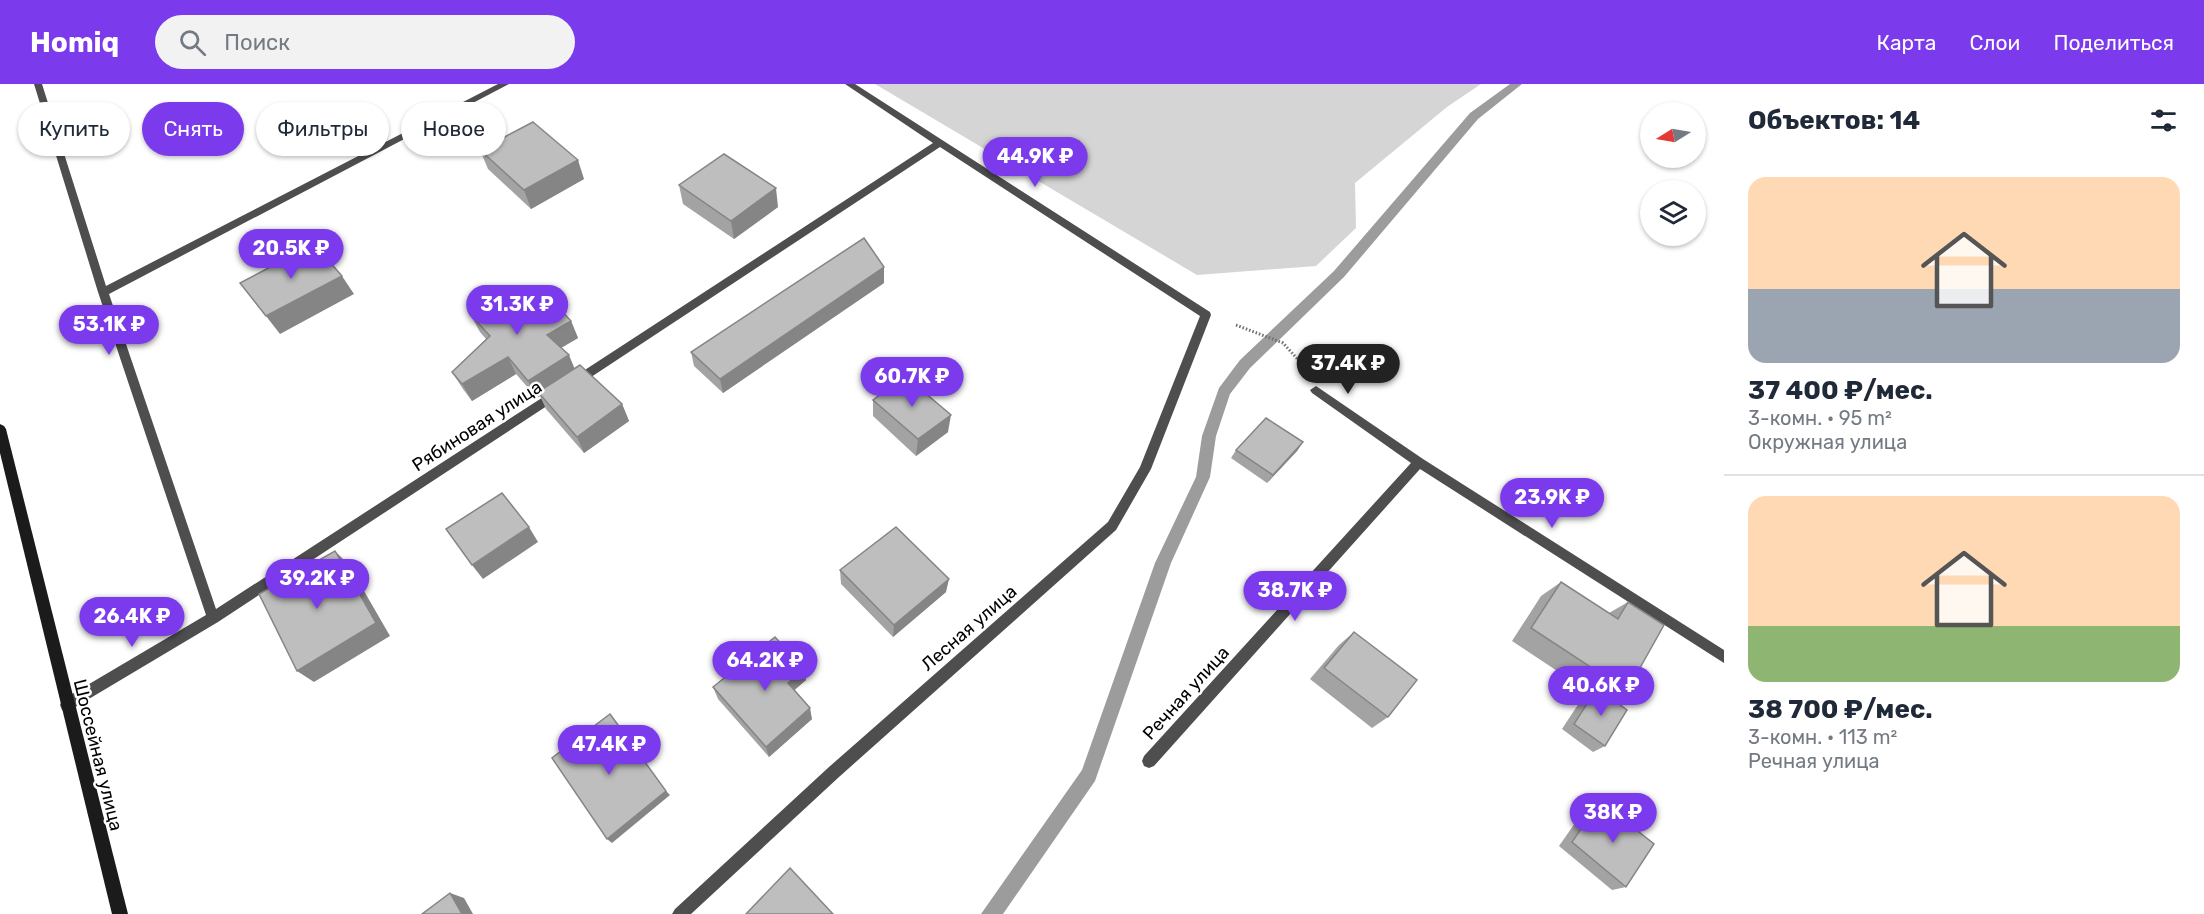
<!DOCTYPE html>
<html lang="ru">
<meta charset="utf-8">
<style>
body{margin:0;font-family:Rubik,sans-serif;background:#f2f2f3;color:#1f2937;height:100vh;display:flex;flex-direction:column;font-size:22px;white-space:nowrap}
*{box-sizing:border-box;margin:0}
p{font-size:20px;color:#747a83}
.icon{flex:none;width:33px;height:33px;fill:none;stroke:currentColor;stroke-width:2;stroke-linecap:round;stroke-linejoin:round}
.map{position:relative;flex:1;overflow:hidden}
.panel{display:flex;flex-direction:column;background:#fff;width:480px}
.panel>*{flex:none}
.hud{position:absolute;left:18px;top:18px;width:570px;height:54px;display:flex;gap:12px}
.needle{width:39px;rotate:259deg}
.fabs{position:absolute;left:1640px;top:18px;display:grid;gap:12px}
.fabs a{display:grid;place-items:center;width:66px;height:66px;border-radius:50%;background:#fff;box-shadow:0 2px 4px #0004;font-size:30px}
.price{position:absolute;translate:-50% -51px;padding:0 14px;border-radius:21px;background:#7c3aed;color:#fff;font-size:20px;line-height:39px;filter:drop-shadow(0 2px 3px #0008)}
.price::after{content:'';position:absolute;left:50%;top:36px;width:18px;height:14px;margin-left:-9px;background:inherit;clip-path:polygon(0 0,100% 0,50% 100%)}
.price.active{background:#222;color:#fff}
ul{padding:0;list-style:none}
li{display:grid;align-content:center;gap:12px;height:318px;padding:0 24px}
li+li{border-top:2px solid #e0e1e3}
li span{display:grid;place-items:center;height:186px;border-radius:18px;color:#555}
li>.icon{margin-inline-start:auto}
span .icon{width:108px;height:108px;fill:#fffc;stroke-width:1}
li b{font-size:26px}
h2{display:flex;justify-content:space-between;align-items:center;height:72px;padding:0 24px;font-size:26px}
.chip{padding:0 21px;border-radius:27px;background:#fff;box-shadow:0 2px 4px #0004;font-size:21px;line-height:54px}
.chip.active{background:#7c3aed;color:#fff}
header{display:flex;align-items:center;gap:36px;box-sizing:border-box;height:84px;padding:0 30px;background:#7c3aed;color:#fff}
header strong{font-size:28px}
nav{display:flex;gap:33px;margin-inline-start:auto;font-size:21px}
.search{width:420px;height:54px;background:#f2f2f3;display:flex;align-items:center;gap:15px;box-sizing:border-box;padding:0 21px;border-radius:33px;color:#747a83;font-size:22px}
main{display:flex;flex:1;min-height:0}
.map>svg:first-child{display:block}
</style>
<header>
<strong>Homiq</strong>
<div class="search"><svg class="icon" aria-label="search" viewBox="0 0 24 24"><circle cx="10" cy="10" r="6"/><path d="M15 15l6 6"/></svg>Поиск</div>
<nav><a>Карта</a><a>Слои</a><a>Поделиться</a></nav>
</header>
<main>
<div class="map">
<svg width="1724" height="830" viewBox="0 0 1724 830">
<rect width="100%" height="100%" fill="#fff"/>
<path fill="#d5d5d5" d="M875,0H1481L1447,23L1355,99L1356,144L1316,182L1197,191Z"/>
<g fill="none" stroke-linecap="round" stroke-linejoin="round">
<path fill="#9c9c9c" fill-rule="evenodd" d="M1510,0H1522L1478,35L1344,193L1250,284L1230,310L1216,352L1210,393L1171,479L1095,697L1003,830H981L1082,686L1155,479L1196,393L1202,352L1219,304L1240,276L1334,187L1470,29Z"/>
<path stroke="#707070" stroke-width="3" stroke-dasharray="1.5 2" stroke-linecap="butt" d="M1236,241L1283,259L1302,280"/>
<g fill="#4e4e4e" fill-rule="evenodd">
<path d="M34,0H42L106,202L498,0H509L109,210L216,525L551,308L555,307L561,311L559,314L218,538L67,628L62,626L60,621L62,616L206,531L98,208Z"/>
<path d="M845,0H855L1210,228L1211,231L1151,385L1116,446L839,693L691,830H672L675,825L829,683L1108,438L1140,383L1200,232L940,63L579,301H571L569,298L571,295L933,59Z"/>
<path d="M1316,302L1423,375L1724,566V579L1420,385L1154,682L1149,684L1144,682L1142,677L1144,672L1411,379L1312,309L1310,306Z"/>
</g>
<path fill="#1b1b1b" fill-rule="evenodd" d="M0,340L4,342L6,345L128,830H112L0,369Z"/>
</g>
<g fill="#a3a3a3">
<path d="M480,66L584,95L531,125L488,85Z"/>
<path d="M679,101L778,123L734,155L683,120Z"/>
<path d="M884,199L723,309L694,282L691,268Z"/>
<path d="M528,215L571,237L578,254L561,264L574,284L622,320L629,337L584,369L546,325L540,312L537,314L516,290L472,317L463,305L452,288L486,255L480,248L470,230Z"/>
<path d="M873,316L948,348L916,372L873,332Z"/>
<path d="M1303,358L1297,367L1267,399L1231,374L1236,366Z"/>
<path d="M840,486L946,508L893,553L841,500Z"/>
<path d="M1561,498L1609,529L1628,518L1627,607L1611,615L1605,662L1593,668L1562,645L1585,610L1589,608L1512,557L1541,512Z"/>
<path d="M1354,548L1388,633L1372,644L1310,595L1339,561Z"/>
<path d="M806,596L794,606L812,635L769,673L718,615L713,603Z"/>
<path d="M1600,717L1626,803L1612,806L1559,762L1587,722Z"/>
</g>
<g fill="#858585">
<path d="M578,76L584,95L531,125L524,106Z"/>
<path d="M776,104L778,123L734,155L731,137Z"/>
<path d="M884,183V199L723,309L720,295Z"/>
<path d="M342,192L354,210L280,250L266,232Z"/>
<path d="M571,237L578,254L554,268L547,251Z"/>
<path d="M569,271L576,288L538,308L540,312L537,314L528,297Z"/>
<path d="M508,273L516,290L472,317L462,300Z"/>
<path d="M622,320L629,337L584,369L577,353Z"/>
<path d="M951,331L948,348L916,372L918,355Z"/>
<path d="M1303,358L1297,367L1267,399L1273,391Z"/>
<path d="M529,443L538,458L483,495L472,481Z"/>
<path d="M335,467L349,481L390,552L314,598L297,587Z"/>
<path d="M949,495L946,508L893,553L894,541Z"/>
<path d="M805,585L806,596L790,610L788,599Z"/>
<path d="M810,624L812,635L769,673L766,663Z"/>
<path d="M666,707L670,711L612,759L607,755Z"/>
<path d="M450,809L464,814L473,830H462Z"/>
</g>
<g fill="#bebebe" stroke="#858585" stroke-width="1.5">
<path d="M533,38L578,76L524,106L480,66Z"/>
<path d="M724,70L776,104L731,137L679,101Z"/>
<path d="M864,154L884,183L720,295L691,268Z"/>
<path d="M314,160L342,192L266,232L240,199Z"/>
<path d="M541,204L571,237L547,251L569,271L528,297L508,273L462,300L452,288L490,252L470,230L517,205L528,215Z"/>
<path d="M580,281L622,320L577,353L538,308Z"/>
<path d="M905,292L951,331L918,355L873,316Z"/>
<path d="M1266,334L1303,358L1273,391L1236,366Z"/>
<path d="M502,409L529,443L472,481L446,445Z"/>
<path d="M896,443L949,495L894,541L840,486Z"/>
<path d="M335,467L376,539L297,587L259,510Z"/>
<path d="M1561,498L1618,535L1628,518L1664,541L1627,607L1531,544Z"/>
<path d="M1354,548L1417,596L1388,633L1324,584Z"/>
<path d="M775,553L805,585L788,599L810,624L766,663L713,603Z"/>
<path d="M1597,604L1627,626L1605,662L1574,640Z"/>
<path d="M610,630L666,707L607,755L552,674Z"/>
<path d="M1600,717L1654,760L1626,803L1572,758Z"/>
<path d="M790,784L833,830H746Z"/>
<path d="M450,809L462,830H422Z"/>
</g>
<g text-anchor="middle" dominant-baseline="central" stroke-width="5" stroke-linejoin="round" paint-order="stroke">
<g font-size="18" fill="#000" stroke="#fff">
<text transform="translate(477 342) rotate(-33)">Рябиновая улица</text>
<text transform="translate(969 544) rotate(-41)">Лесная улица</text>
<text transform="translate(1186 609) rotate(-48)">Речная улица</text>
<text transform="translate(98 671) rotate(76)">Шоссейная улица</text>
</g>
</g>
</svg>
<div class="fabs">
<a><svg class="needle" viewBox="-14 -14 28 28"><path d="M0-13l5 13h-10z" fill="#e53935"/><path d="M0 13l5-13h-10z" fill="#747a83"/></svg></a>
<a><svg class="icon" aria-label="layers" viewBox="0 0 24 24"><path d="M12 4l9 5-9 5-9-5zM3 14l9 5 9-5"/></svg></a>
</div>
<b class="price" style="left:1035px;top:104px">44.9K ₽</b>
<b class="price" style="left:291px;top:196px">20.5K ₽</b>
<b class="price" style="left:517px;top:252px">31.3K ₽</b>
<b class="price" style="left:109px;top:272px">53.1K ₽</b>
<b class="price active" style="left:1348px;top:311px">37.4K ₽</b>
<b class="price" style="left:912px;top:324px">60.7K ₽</b>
<b class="price" style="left:1552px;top:445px">23.9K ₽</b>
<b class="price" style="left:317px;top:526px">39.2K ₽</b>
<b class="price" style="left:1295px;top:538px">38.7K ₽</b>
<b class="price" style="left:132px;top:564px">26.4K ₽</b>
<b class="price" style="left:765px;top:608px">64.2K ₽</b>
<b class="price" style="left:1601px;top:633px">40.6K ₽</b>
<b class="price" style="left:609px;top:692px">47.4K ₽</b>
<b class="price" style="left:1613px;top:760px">38K ₽</b>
<div class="hud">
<a class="chip">Купить</a>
<a class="chip active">Снять</a>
<a class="chip">Фильтры</a>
<a class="chip">Новое</a>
</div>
</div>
<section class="panel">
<h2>Объектов: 14<svg class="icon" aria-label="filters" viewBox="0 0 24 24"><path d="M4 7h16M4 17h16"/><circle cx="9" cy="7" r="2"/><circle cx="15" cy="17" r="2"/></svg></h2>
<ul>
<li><span style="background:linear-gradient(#ffd9b3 60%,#9aa5b1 0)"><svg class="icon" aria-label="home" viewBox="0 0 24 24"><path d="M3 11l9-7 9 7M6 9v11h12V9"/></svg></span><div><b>37 400 ₽/мес.</b><p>3-комн. · 95 m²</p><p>Окружная улица</p></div></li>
<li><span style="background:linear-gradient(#ffd9b3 70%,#8fb573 0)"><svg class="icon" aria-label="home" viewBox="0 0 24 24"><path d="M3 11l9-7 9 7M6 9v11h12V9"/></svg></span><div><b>38 700 ₽/мес.</b><p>3-комн. · 113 m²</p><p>Речная улица</p></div></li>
</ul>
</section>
</main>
